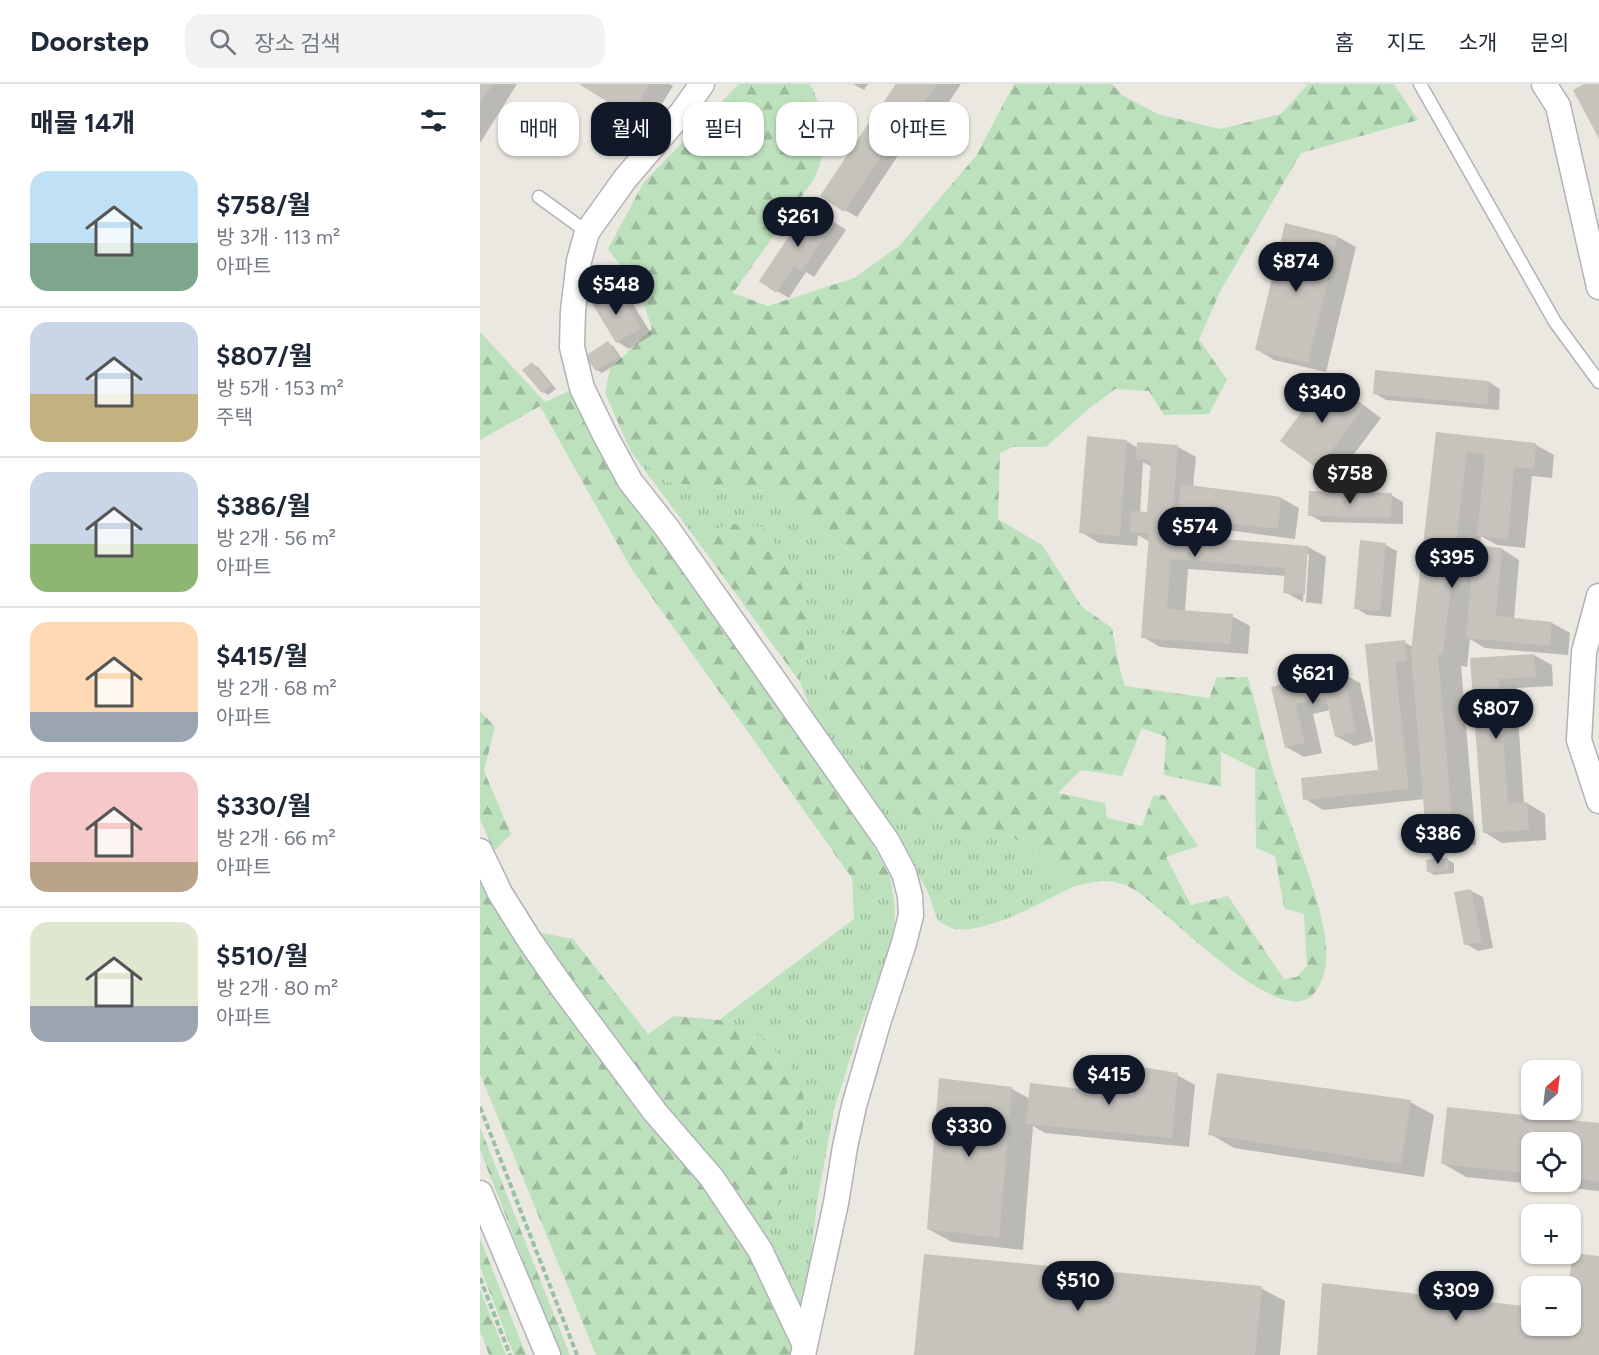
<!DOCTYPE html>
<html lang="ko">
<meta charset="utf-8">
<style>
body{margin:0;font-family:Figtree,"Noto Sans KR",sans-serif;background:#f2f2f3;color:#1f2937;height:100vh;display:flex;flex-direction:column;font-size:22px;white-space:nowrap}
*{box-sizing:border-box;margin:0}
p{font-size:20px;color:#747a83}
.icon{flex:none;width:33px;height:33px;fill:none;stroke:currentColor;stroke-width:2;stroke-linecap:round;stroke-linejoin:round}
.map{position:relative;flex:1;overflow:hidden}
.sheet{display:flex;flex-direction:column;background:#fff;width:480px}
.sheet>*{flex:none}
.guide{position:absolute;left:18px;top:18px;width:570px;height:54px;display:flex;gap:12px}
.needle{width:39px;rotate:28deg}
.controls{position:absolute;left:1041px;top:976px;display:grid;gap:12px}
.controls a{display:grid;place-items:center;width:60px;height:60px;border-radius:12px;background:#fff;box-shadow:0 2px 4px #0004;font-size:30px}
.price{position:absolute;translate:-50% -51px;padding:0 14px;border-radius:21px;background:#111827;color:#fff;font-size:20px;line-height:39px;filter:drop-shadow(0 2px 3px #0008)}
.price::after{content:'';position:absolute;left:50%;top:36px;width:18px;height:14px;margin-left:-9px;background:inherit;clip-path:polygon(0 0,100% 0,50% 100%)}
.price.current{background:#222;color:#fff}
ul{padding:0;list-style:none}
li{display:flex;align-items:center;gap:18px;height:150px;padding:0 30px}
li+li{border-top:2px solid #e0e1e3}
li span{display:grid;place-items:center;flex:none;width:168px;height:120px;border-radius:18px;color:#555}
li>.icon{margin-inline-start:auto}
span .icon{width:72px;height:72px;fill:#fffc;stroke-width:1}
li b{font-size:26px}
h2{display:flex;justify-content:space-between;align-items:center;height:72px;padding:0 30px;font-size:26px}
.tag{padding:0 21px;border-radius:18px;background:#fff;box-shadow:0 2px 4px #0004;font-size:21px;line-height:54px}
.tag.current{background:#111827;color:#fff}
header{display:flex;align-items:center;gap:36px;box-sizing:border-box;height:84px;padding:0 30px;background:#fff;border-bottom:2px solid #e0e1e3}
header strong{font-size:28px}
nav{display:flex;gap:33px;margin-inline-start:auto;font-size:21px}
.search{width:420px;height:54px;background:#f2f2f3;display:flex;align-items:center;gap:15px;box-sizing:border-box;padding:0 21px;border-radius:18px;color:#747a83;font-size:22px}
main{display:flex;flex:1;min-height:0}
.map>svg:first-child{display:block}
</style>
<header>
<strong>Doorstep</strong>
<div class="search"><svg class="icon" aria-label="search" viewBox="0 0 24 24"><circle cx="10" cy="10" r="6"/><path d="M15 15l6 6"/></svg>장소 검색</div>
<nav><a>홈</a><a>지도</a><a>소개</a><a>문의</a></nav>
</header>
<main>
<section class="sheet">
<h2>매물 14개<svg class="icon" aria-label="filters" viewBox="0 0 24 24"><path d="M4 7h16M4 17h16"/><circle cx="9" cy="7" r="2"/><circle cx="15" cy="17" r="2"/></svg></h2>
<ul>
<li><span style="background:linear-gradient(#bfe0f5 60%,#7fa58c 0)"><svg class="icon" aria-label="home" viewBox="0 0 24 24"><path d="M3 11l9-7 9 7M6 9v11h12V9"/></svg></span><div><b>$758/월</b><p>방 3개 · 113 m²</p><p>아파트</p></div></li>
<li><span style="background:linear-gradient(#c9d6e8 60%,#c2b280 0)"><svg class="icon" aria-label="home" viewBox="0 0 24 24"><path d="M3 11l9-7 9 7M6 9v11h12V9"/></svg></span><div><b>$807/월</b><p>방 5개 · 153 m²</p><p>주택</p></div></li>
<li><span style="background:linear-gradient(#c9d6e8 60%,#8fb573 0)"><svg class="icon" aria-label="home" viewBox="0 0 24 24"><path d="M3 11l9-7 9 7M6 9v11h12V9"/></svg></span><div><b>$386/월</b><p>방 2개 · 56 m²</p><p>아파트</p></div></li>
<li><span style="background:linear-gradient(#ffd9b3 75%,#9aa5b1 0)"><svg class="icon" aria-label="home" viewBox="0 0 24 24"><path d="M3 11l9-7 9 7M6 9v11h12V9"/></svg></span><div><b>$415/월</b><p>방 2개 · 68 m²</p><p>아파트</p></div></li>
<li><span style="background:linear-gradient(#f6c9c9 75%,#b9a48a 0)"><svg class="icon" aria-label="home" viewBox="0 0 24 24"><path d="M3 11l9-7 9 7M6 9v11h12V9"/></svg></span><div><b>$330/월</b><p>방 2개 · 66 m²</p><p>아파트</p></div></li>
<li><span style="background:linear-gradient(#dfe7d0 70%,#9aa5b1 0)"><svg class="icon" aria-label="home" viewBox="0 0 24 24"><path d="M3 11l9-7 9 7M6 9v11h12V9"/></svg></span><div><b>$510/월</b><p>방 2개 · 80 m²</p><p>아파트</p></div></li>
</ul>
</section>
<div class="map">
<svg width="1119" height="1271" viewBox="0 0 1119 1271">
<defs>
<pattern id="grass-tufts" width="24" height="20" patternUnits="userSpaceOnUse" patternTransform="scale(1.5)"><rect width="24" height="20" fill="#bde1bd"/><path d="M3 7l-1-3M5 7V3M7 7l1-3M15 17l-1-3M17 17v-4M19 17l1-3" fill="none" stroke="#9dba9d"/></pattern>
<pattern id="forest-firs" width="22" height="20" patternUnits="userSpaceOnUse" patternTransform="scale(1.5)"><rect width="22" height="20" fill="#bde1bd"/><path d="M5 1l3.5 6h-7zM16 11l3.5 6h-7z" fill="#9dba9d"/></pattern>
</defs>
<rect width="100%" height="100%" fill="#eae8e0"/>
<g fill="url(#grass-tufts)">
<path d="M151,368L187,398L235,404L289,407L320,433L385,476L379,511L349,588L343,620L362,647L491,754L528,749L595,802C565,816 508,850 475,845C470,844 464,840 458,837L447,806L406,735L333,632L320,598L329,524L254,440L213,451Z"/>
<path d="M410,792L415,822L414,854L377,952L354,1026L337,1118L324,1235L285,1157L327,1030L239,936L374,835L372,794Z"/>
</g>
<g fill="url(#forest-firs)" fill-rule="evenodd">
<path d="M259,0H329L333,5L350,54L334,95L253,209L288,222L374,194L419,162L496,72L534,0H632L642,11L678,30L740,45L801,30L828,0H914L938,36L821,69L741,206L719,255L747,296L729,330L684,331L669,307L635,305L606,327L566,363H533L520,369L518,435L562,461L602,523L632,544L639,582L645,602L729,614L737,593H768C776,622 783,651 791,680C800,711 812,741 822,771C833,805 857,864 841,898C837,905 834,912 827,915C794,933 705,847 680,826C669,817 657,805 643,800C624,794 614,798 595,802L528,749L491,754L424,726L388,690L362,647L343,620L349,588L379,511L385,476L320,433L289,407L235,404L187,398L151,368L125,309L130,285L172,245L160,208L128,165L164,98ZM662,644L686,653L684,691L741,703V668L775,685L776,764L795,772L804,824L824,830L827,882L817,893L804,895L748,812L711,821L686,773L718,762L684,711L673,712L662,742L627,734L625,719L578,709L601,686L642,692Z"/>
<path d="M0,248L65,318L94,305L142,402L298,620L391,757L410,792L372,794L151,484L60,322L0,356Z"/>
<path d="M254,440L283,443L318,491L329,524L320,598L213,451Z"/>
<path d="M0,627L15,643L4,687L31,750L14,767L0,735Z"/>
<path d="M0,783L273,1165L309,1242L315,1271H116L0,990Z"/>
<path d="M57,848L93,855L168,950L194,932L239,936L283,953L319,992L327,1030L285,1157L135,958Z"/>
<path d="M0,1043L90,1271H80L0,1066Z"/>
<path d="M0,1154L46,1271H34L0,1183Z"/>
<path d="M0,1205L26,1271H9L0,1247Z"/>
</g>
<g fill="#0003" fill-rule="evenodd">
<path d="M0,0H37L0,59Z"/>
<path d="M102,0H189L193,2L169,41Z"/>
<path d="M373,0H388L384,6Z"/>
<path d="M418,0H481L440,60L396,32Z"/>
<path d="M400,49L423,64L377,133L365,126Z"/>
<path d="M342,130L366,146L334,193L326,188L309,214L297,207Z"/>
<path d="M858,153L876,163L846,288L794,276L776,265Z"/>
<path d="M136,206L148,212L172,251L149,265L138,258L114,220Z"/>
<path d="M128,259L133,262L143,276L122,289L117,286L108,272Z"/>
<path d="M52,280L58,283L76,305L68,311L63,308Z"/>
<path d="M846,297L864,307L901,334L856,394L839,383Z"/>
<path d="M1009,298L1020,305L1019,326L906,316L894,309Z"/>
<path d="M988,354L1056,361L1074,371L1072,394L1052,392L1045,464L1017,461L1001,452L1000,463L1022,465L1039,476L1034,535L1072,539L1090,549L1088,571L1005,564L990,555L987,583L981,582L996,761L972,762L948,749L945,715L843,726L825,715L900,687L887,561L924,558L933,563Z"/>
<path d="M646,357L658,364L698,363L716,373L713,403L801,414L819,424L815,455L717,442L711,439L709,454L828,463L846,473L842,520L823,518L805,508L806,492L708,485L705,528L752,532L770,542L768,570L680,563L663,553L670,458L658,451L657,462L619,459L601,448ZM663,378L672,383L668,430L660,429ZM826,470H829L826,518H823Z"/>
<path d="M911,411L923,418V440L842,438L830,431Z"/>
<path d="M905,461L917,467L911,533L887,531L876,524Z"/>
<path d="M1054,571L1072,581L1073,602L1036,604L1044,720L1047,719L1065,730L1066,756L1022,759L1004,748L992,575Z"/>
<path d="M862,589L880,599L893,657L874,662L856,652L850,626L833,630L842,669L824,673L806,663L793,604Z"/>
<path d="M968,776L974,779V789L954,791L948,787Z"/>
<path d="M991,807L1003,813L1013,864L998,867L986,860Z"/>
<path d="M697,991L715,1001L709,1063L565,1049L553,1042L543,1166L472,1158L448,1145L461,995L532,1005L550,1015L655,1013Z"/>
<path d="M930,1018L954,1031L944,1093L754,1064L730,1050Z"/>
<path d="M1119,1041V1107L986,1093L962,1079ZM1052,1059H1090V1098H1052Z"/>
<path d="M781,1204L805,1217L800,1271H435Z"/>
</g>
<g fill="#c6c3bd">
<path d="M0,0H13L0,20Z"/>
<path d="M99,0H170L150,32Z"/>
<path d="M416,0H457L422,51L394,32Z"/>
<path d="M1104,0H1119V55L1093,6Z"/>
<path d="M388,40L412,56L364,128L340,112Z"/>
<path d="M330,121L355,138L321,187L314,182L296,209L279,197Z"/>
<path d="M805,139L858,152L828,279L775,266Z"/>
<path d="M136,204L161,244L136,259L112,219Z"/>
<path d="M128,257L138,273L116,287L105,272Z"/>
<path d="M52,278L71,302L62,309L42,286Z"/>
<path d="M895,286L1009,297L1007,320L893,310Z"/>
<path d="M846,295L884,323L838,385L800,357Z"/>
<path d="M956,348L1056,359L1054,385L1034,383L1028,455L997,452L1005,370L987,368L963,571L958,570L973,748L946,750L931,567Z"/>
<path d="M607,352L647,356L640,452L599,449Z"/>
<path d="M657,358L698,361L691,451L828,462L825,510L803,509L805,484L691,475L687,525L753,530L750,560L661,554L669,450L650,448L651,427L667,428L671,376L656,375Z"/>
<path d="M701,400L801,413L798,445L697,433Z"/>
<path d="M829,407L912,409L911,434L828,432Z"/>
<path d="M880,456L906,459L900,527L874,525Z"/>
<path d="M994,461L1022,464L1016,532L1072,538L1070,562L986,554Z"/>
<path d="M925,556L927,577L915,578L929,705L823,716L821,694L898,686L885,560Z"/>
<path d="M1054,570L1056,593L1019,595L1028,719L1047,718L1049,746L1003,749L990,574Z"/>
<path d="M863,587L876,648L855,653L846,614L816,620L825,659L805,664L791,603Z"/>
<path d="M968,774L969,787L947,788L946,776Z"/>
<path d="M991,805L1002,858L984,861L974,808Z"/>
<path d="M655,982L698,989L692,1054L546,1040L550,999L653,1011Z"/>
<path d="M737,989L931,1016L921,1080L728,1051Z"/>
<path d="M459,994L532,1003L519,1154L447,1145Z"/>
<path d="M967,1023L1119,1039V1097L1090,1094V1059H1052V1090L961,1080Z"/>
<path d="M1093,1169L1119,1172V1271H837L842,1199L1052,1223V1242H1090V1203H1088Z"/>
<path d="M444,1170L782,1202L775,1271H434Z"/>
</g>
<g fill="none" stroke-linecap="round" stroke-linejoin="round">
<g stroke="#b0b3b7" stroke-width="15">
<g id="service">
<path d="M940,0L1075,238L1119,298"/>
<path d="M59,113L107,148"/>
</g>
</g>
<g stroke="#b0b3b7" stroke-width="27">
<g id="minor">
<path d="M222,0L203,27L145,95L107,148L99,177L93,227L92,263L102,304L126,353L150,397L187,444L407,757L424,789L430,812L431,831L424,859L398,939L374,1022L365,1063L356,1119L323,1271"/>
<path d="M1064,0L1078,22L1119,203"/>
<path d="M1119,512L1104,568L1099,656L1119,717"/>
<path d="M0,767L20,809L50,857L82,903L175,1028L232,1094L280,1166L325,1261"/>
<path d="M0,1109L68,1271"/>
</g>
</g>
<g stroke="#98c1a3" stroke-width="4" stroke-dasharray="6 3" stroke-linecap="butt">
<path d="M0,1023L97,1271"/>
<path d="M0,1194L30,1271"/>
</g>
<use href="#service" stroke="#fff" stroke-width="12"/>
<use href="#minor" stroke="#fff" stroke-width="24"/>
</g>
</svg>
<div class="controls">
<a><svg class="needle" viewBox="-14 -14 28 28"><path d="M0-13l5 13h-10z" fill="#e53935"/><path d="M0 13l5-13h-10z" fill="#747a83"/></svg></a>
<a><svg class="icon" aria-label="locate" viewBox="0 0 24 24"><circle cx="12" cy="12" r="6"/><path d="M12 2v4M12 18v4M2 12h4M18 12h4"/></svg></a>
<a>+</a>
<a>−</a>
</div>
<b class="price" style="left:318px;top:164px">$261</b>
<b class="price" style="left:816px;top:209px">$874</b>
<b class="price" style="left:136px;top:232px">$548</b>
<b class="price" style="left:842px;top:340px">$340</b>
<b class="price current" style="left:870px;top:421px">$758</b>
<b class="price" style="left:715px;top:474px">$574</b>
<b class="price" style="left:972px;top:505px">$395</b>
<b class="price" style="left:833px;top:621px">$621</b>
<b class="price" style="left:1016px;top:656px">$807</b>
<b class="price" style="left:958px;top:781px">$386</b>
<b class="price" style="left:629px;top:1022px">$415</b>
<b class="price" style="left:489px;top:1074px">$330</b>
<b class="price" style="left:598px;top:1228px">$510</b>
<b class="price" style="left:976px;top:1238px">$309</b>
<div class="guide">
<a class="tag">매매</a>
<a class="tag current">월세</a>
<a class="tag">필터</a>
<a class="tag">신규</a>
<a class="tag">아파트</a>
</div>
</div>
</main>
